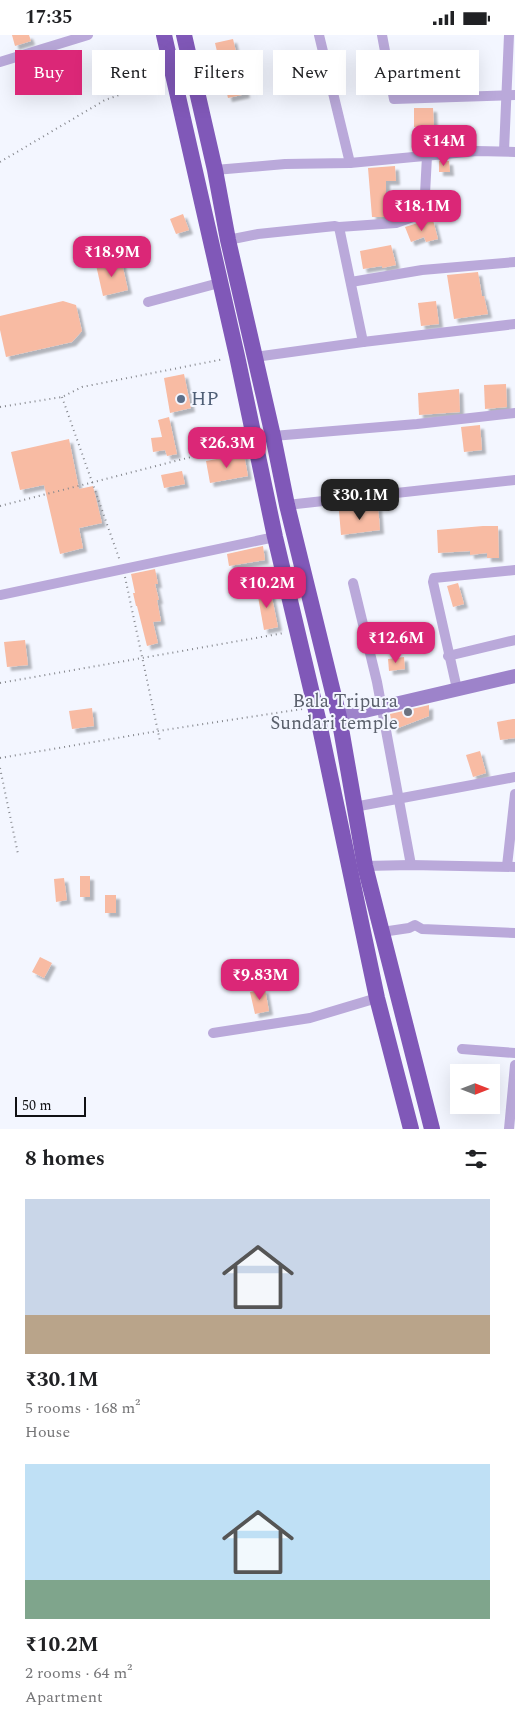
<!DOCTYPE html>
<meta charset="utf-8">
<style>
body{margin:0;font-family:Spectral,serif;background:#f2f2f2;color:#202124;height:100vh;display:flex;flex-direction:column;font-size:19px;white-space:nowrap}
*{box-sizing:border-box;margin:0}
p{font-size:16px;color:#757577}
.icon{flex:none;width:28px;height:28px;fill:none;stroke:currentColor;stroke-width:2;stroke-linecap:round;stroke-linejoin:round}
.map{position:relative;height:1094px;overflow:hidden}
.sheet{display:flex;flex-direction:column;background:#fff;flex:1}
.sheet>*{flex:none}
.banner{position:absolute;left:15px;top:15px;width:485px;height:45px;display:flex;gap:10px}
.needle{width:32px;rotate:90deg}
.buttons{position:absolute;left:450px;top:1029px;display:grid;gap:10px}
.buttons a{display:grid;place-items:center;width:50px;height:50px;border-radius:0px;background:#fff;box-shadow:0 5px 20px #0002;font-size:25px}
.scale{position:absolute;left:15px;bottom:12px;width:71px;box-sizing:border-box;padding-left:5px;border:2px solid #101114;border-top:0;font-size:14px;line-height:18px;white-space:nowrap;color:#101114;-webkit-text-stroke:4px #f3f6ff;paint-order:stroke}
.price{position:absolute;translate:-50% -42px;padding:0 11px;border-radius:10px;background:#db2777;color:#fff;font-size:16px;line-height:32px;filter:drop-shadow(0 1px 2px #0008)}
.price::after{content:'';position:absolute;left:50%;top:30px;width:15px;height:11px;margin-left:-8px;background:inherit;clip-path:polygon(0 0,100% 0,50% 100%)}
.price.on{background:#222;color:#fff}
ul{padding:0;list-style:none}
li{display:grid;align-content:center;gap:10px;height:265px;padding:0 25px}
li span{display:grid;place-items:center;height:155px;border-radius:0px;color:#555}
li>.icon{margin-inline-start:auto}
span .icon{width:90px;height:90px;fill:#fffc;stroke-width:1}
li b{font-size:21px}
h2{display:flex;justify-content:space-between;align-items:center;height:60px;padding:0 25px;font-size:21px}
.pill{padding:0 18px;border-radius:0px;background:#fff;box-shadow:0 5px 20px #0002;font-size:18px;line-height:45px}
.pill.on{background:#db2777;color:#fff}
.status{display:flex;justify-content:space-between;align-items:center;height:35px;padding:0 25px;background:#fff;direction:ltr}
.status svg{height:14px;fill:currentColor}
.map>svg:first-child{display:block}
</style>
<div class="status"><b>17:35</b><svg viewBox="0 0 49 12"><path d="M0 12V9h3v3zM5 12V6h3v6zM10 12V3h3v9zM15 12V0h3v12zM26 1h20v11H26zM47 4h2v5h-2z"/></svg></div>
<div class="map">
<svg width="515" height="1094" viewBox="0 0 515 1094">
<defs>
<filter id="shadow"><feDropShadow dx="4" dy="4" stdDeviation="1" flood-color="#0004"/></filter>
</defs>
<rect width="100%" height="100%" fill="#f3f6ff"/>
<g fill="#f8bba3" filter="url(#shadow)">
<path d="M12,0H29L31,6L15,11Z"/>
<path d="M233,4L246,59L228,63L215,8Z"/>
<path d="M414,73H433L434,92H414Z"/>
<path d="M439,126H449L450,137H439Z"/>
<path d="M395,131L396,146H386V182H372L368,133Z"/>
<path d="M183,179L189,195L176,199L170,184Z"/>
<path d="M433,185L438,204L426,207L424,202L411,207L405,192L418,188V190Z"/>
<path d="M391,210L396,230L382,233V231L363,234L360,216Z"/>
<path d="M121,224L128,255L103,261L96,230Z"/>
<path d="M478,237L482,261H484L488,279L454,284L447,240Z"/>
<path d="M63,266L76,270L82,296L72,307L6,322L0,295V281Z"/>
<path d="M436,266L439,289L421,291L418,268Z"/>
<path d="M184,339L191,373L170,378L164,343Z"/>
<path d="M506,349L507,372L485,374L484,350Z"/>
<path d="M459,354L460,377L419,380L418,358Z"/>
<path d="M169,382L177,419L167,421L165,415L153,417L151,403L162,402L158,385Z"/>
<path d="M480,390L482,415L464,417L461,392Z"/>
<path d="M69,404L79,454L93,451L102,488L79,493L83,513L60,519L44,450L20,455L11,417Z"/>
<path d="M244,419L248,441L210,448L206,426Z"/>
<path d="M182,436L185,449L164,453L161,440Z"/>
<path d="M378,471L380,495L341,500L339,476Z"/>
<path d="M483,491H498L499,523H487V518L470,520V516L438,518L437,495Z"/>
<path d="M263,511L265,525L229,531L227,519Z"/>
<path d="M155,534L158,549H155L159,565H157L161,586L153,587L158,608L147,611L137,571H136L133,558H135L131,539Z"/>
<path d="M458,548L464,569L453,572L447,551Z"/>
<path d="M270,553L278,592L264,595L257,556Z"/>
<path d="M25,605L28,630L7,632L4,607Z"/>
<path d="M404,622L405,634L389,636L388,624Z"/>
<path d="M429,670V681L393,695L390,679Z"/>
<path d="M92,673L94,691L72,694L69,676Z"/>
<path d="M513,684H515V703L500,705L497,687Z"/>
<path d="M480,716L486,738L473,742L466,720Z"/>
<rect x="80" y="841" width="10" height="21"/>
<path d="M64,843L67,865L56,867L54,844Z"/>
<rect x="105" y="860" width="11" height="18"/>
<path d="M40,922L52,928L44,943L32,937Z"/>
<path d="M265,954L269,976L255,979L250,957Z"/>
</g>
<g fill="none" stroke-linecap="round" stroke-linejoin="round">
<g stroke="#85878d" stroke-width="2" stroke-dasharray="1 4" stroke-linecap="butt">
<path d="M0,127L105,65L162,45"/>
<path d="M62,362L120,526"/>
<path d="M0,372L62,362L82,352L224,324"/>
<path d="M0,471L242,409"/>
<path d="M125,542L160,706"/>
<path d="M0,648L284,598"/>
<path d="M0,723L158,696L302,674"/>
<path d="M0,733L18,819"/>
</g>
<g stroke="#baa9da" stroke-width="10">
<path d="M319,0L350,128"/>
<path d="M382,0L394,64L515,60"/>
<path d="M0,27L88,0"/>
<path d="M504,116L509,0"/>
<path d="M215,135L285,129L350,128L477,116L515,117"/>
<path d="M339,192L363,307"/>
<path d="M228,205L258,199L335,191L339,192L396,188L424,178L427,121"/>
<path d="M351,247L422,235L515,227"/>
<path d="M148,267L219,248"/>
<path d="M255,322L363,307L515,289"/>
<path d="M273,401L417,389L515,378"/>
<path d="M287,470L515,445"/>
<path d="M353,548L377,647L411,830"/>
<path d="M0,560L275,502"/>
<path d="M448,621L515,605"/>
<path d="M457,654L433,547L434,543L515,535"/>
<path d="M354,772L515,742"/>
<path d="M365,831L411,830L515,832"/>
<path d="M507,831L515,759"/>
<path d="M382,897L409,893L415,890L422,894L515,898"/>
<path d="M213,998L310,983L377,963"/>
<path d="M462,1014L515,1018"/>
<path d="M509,1094L515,1030"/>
</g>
<path stroke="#9d83ca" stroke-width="14" d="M339,682L515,641"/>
<g stroke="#8058b8" stroke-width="16">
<path d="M164,0L237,321L275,502L319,688L377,963L411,1094"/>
<path d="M184,0L215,135L228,205L273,401L287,470L339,682L365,831L432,1094"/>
</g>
</g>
<circle fill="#5c6f8a" stroke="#f3f6ff" stroke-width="2" cx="181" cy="364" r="5"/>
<circle fill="#6b7280" stroke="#f3f6ff" stroke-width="2" cx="408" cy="677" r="5"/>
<g text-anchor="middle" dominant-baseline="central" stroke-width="4" stroke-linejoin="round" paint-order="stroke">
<g font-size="19" fill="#4e5e75" stroke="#f3f6ff" text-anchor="start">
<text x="191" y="364">HP</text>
</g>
<g font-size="19" fill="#5b616d" stroke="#f3f6ff" text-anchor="end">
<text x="398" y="666">Bala Tripura<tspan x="398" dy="22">Sundari temple</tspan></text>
</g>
</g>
</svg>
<div class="buttons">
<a><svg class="needle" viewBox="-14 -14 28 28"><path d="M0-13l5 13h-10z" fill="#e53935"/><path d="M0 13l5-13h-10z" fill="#757577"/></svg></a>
</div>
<div class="scale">50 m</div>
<b class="price" style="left:444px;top:132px">₹14M</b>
<b class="price" style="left:422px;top:197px">₹18.1M</b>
<b class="price" style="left:112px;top:243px">₹18.9M</b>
<b class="price" style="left:227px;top:434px">₹26.3M</b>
<b class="price on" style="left:360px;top:486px">₹30.1M</b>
<b class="price" style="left:267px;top:574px">₹10.2M</b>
<b class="price" style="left:396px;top:629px">₹12.6M</b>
<b class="price" style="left:260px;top:966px">₹9.83M</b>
<div class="banner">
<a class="pill on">Buy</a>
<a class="pill">Rent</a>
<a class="pill">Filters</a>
<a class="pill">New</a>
<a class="pill">Apartment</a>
</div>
</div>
<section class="sheet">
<h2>8 homes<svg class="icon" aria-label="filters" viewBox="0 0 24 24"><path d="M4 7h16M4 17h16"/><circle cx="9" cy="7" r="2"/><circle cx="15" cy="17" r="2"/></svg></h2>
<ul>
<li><span style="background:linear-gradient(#c9d6e8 75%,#b9a48a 0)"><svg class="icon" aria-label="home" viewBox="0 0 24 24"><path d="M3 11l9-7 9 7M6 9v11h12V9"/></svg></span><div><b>₹30.1M</b><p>5 rooms · 168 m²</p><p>House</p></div></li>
<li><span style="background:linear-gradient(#bfe0f5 75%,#7fa58c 0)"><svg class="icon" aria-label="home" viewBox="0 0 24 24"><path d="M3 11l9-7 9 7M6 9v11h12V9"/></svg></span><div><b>₹10.2M</b><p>2 rooms · 64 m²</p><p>Apartment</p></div></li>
</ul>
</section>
